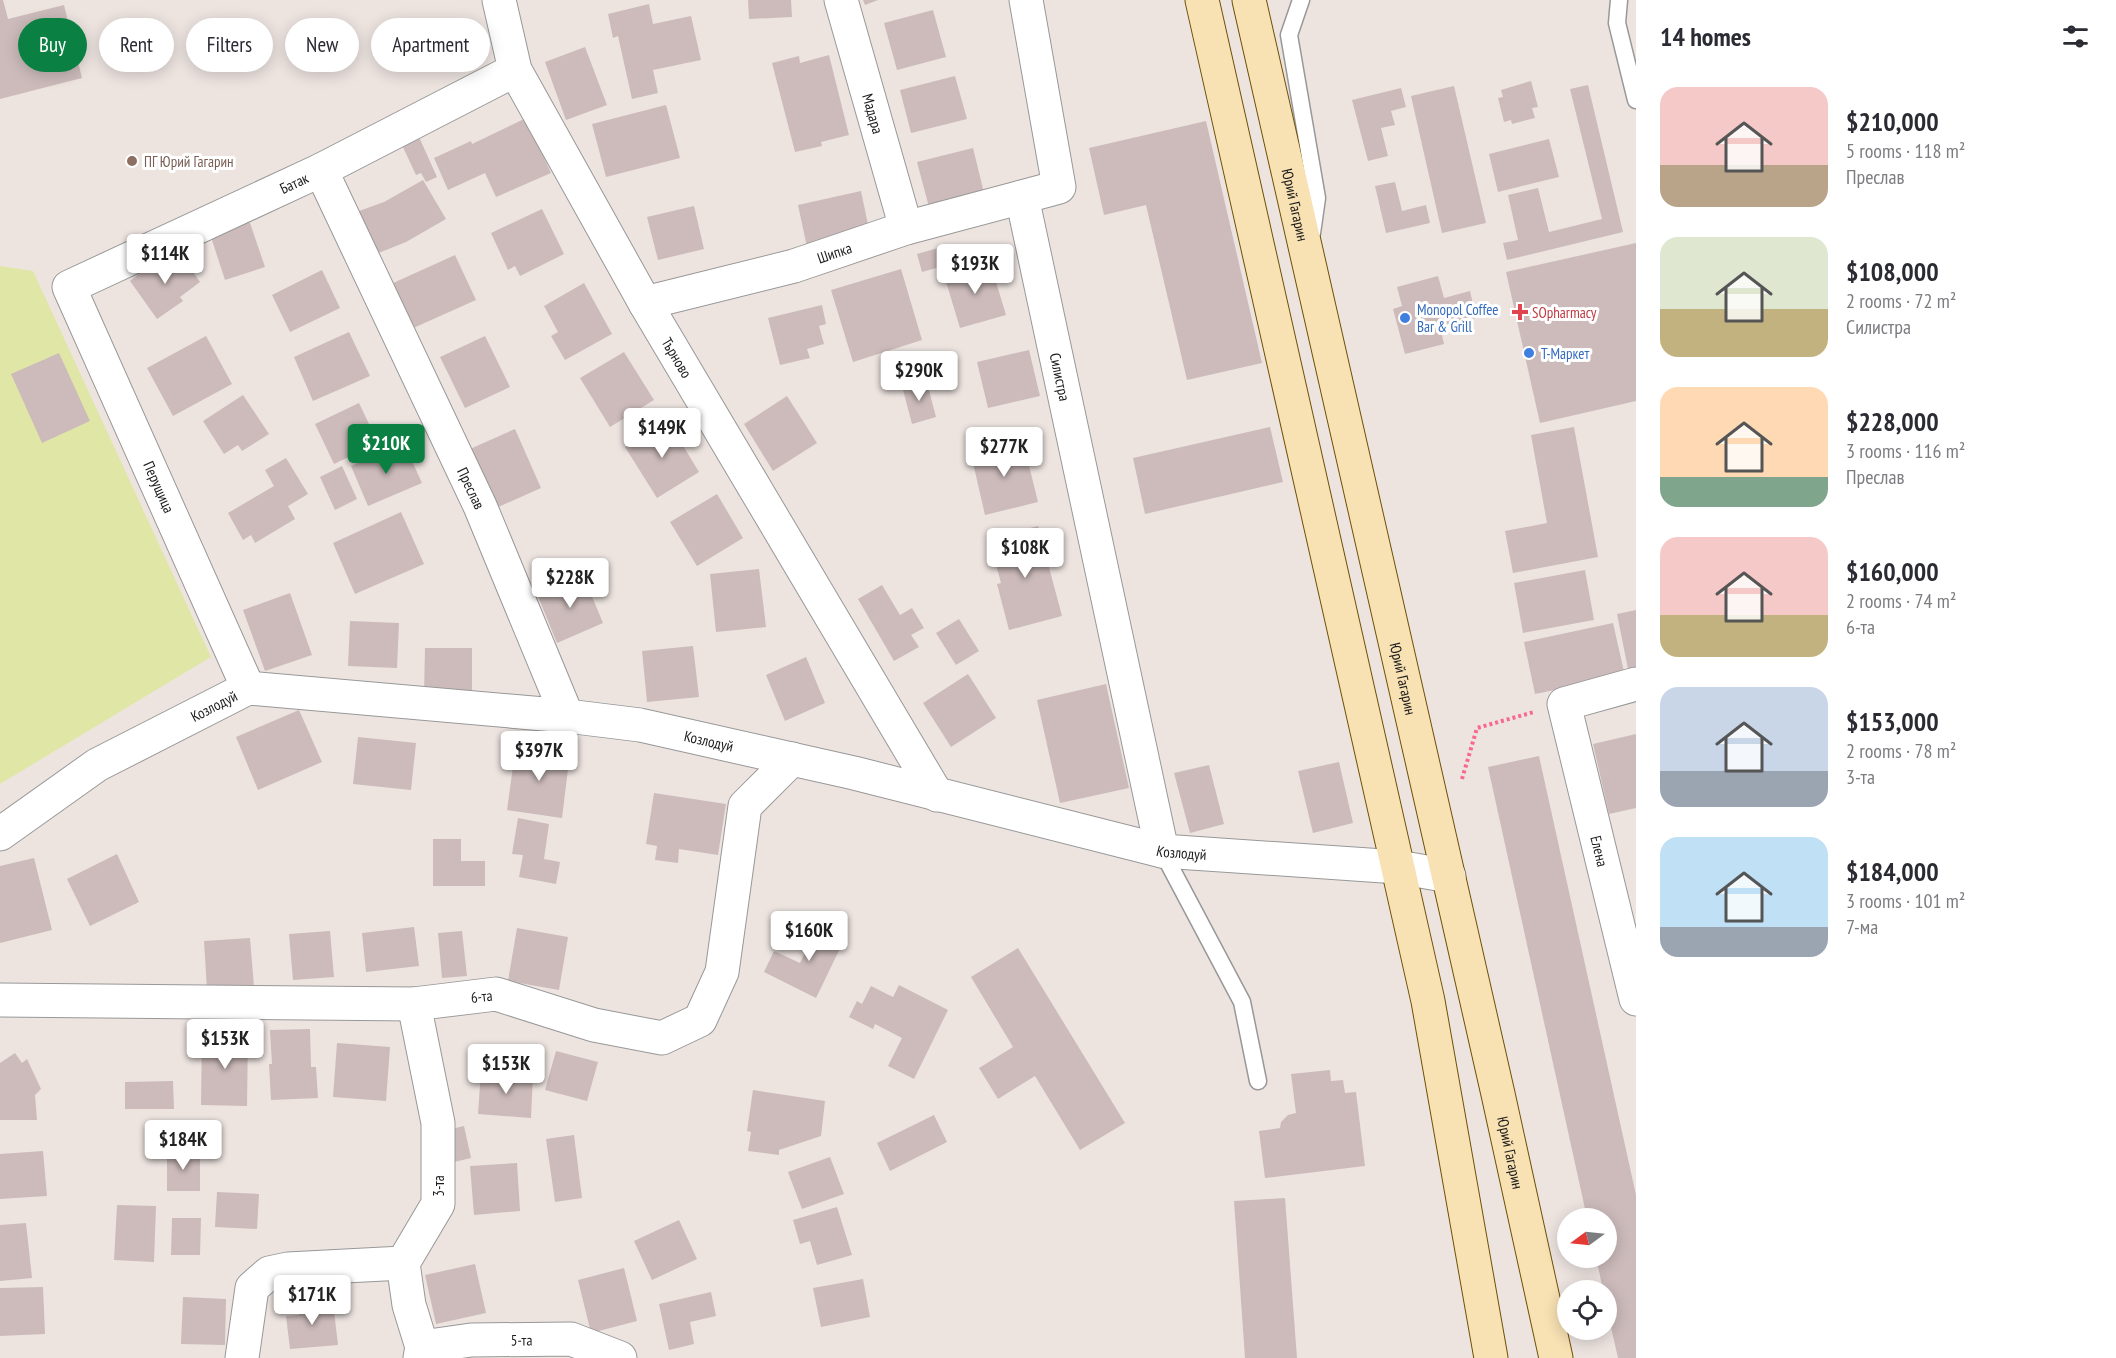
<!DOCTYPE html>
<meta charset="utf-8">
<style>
body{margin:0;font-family:"PT Sans Narrow",sans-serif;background:#f7f7f7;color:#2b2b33;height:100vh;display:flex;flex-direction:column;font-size:22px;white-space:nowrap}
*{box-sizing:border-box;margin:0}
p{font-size:20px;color:#7c7c81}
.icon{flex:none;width:33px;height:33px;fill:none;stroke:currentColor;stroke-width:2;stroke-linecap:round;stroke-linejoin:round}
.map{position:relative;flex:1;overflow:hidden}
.details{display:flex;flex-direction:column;background:#fff;width:480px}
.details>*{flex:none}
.hud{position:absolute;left:18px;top:18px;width:570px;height:54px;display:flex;gap:12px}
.needle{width:39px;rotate:255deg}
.controls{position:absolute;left:1557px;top:1208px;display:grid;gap:12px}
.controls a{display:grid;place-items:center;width:60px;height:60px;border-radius:50%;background:#fff;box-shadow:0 3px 15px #0003;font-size:30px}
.price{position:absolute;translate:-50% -51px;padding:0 14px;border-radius:6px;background:#fff;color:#222;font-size:20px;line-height:39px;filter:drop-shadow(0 2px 3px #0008)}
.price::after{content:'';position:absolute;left:50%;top:36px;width:18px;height:14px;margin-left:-9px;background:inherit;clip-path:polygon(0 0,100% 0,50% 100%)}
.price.selected{background:#0b8043;color:#fff}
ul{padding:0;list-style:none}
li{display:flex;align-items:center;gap:18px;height:150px;padding:0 24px}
li span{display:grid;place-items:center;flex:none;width:168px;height:120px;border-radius:18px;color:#555}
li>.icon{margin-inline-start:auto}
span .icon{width:72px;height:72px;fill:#fffc;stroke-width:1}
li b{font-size:26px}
h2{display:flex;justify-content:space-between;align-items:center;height:72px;padding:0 24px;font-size:26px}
.pill{padding:0 21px;border-radius:27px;background:#fff;box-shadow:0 3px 15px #0003;font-size:21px;line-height:54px}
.pill.selected{background:#0b8043;color:#fff}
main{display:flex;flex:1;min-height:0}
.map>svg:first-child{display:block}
</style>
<main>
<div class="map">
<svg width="1636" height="1358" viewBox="0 0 1636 1358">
<rect width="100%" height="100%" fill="#ede4e0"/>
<path fill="#e0e7a6" d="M0,266L33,271L211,657L0,784Z"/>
<g fill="#ccbbba">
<path d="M0,0H3L8,19L64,5L82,78L0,99Z"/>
<path d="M748,0H791L792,17L749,19Z"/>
<path d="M863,0H878L865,5Z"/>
<path d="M649,4L653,24L691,16L701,60L653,70L658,93L632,99L618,36L613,38L608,14Z"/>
<path d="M933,10L946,57L897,70L884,23Z"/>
<path d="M585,47L607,105L566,120L545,62Z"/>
<path d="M829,55L849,135L821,142L822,146L795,152L772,63L799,56L800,63Z"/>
<path d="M955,76L967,119L911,133L900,90Z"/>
<path d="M1531,81L1538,107L1532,108L1535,118L1512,124L1511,120L1504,122L1498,98L1503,97L1501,90Z"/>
<path d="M1588,85L1623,232L1507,260L1503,243L1518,240L1508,195L1538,188L1549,232L1602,219L1570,89Z"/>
<path d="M1454,86L1486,223L1442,233L1411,96Z"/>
<path d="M1401,88L1406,107L1391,111L1395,125L1381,128L1388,156L1368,161L1352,100Z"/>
<path d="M666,105L680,158L606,177L592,124Z"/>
<path d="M526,118L551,173L496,197L485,173L448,190L434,158L471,141L472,144Z"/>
<path d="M1206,121L1262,363L1187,380L1146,205L1104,215L1089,148Z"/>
<path d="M419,137L437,177L426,182L421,173L416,175L402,145Z"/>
<path d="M1549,139L1559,177L1498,192L1489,154Z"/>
<path d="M973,148L985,197L930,211L917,162Z"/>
<path d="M423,180L446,219L406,242L376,254L359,211L384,202Z"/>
<path d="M1395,182L1402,211L1426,205L1430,223L1386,233L1375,186Z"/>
<path d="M861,191L870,234L807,247L798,205Z"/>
<path d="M694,206L704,249L658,260L647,217Z"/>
<path d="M542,209L564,254L520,276L515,266L508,270L491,233Z"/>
<path d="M249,220L265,267L225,280L210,234Z"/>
<path d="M1636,243V401L1540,423L1506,272Z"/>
<path d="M945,246L950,264L922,272L917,254Z"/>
<path d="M180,254L200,282L180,297L183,301L157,319L130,281L155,262L160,269Z"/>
<path d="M455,255L476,300L411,329L391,284Z"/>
<path d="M990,262L1006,315L960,328L944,275Z"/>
<path d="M901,269L922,340L853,362L831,290Z"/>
<path d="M322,270L340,308L290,332L272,295Z"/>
<path d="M1438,276L1444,298L1470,291L1476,318L1440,326L1444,344L1405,354L1393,309L1402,306L1397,287Z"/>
<path d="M584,283L612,334L565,360L551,336L558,332L544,306Z"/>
<path d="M822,305L826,324L819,326L824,344L807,349L810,358L780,365L768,318Z"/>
<path d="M349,332L370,376L313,401L294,357Z"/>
<path d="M206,336L232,384L173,416L147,368Z"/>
<path d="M485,336L510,387L465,408L440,357Z"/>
<path d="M1029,350L1040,396L988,408L977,362Z"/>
<path d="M624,352L654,400L610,427L580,378Z"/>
<path d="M59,353L90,421L42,443L11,374Z"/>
<path d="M926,379L936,417L912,424L902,386Z"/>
<path d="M243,395L269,434L242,451L238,445L224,454L203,421Z"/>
<path d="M787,396L817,443L773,471L744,424Z"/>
<path d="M359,403L378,443L334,464L315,424Z"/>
<path d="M668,421L699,472L657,498L625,447Z"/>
<path d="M1270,427L1283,482L1145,514L1133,458Z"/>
<path d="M1574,427L1598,557L1513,573L1505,531L1547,523L1531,435Z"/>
<path d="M515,429L541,488L496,508L470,449Z"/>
<path d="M1023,441L1038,502L985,515L971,454Z"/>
<path d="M404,443L422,483L368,506L351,466Z"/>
<path d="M286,458L308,494L288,506L295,519L255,543L251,535L243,540L228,513L274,486L265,470Z"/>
<path d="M342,466L357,499L335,510L320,477Z"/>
<path d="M717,494L743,538L697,566L670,522Z"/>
<path d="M401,512L424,564L355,594L333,543Z"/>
<path d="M1038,526L1062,616L1009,630L997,584L1001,583L989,539Z"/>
<path d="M759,569L766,627L716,632L710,574Z"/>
<path d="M1585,570L1594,620L1523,633L1514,583Z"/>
<path d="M583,575L603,623L557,643L537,594Z"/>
<path d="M882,585L900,615L912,608L924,628L911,635L919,647L894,661L858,599Z"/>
<path d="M290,593L312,655L265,671L243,610Z"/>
<path d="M1636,610V667L1628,669L1617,614Z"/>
<path d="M959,619L979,651L956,665L936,633Z"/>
<path d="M350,621L399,623L397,668L348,666Z"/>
<path d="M1613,623L1625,676L1535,694L1524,642Z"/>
<path d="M693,646L699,697L647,702L642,651Z"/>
<path d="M425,648H472V694H424Z"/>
<path d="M806,657L825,703L785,721L766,675Z"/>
<path d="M968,674L996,718L951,747L923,703Z"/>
<path d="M1106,684L1129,788L1060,803L1037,700Z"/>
<path d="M299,710L322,762L258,790L236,737Z"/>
<path d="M1636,734V808L1609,814L1593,744Z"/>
<path d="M358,737L416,743L411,790L353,784Z"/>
<path d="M516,745L570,753L562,818L507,810Z"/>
<path d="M1539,756L1636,1195V1358H1618L1606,1305V1290H1603L1596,1257H1606V1218H1587L1488,767Z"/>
<path d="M1339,762L1353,823L1313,833L1298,771Z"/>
<path d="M1209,765L1224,824L1190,833L1174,773Z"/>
<path d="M654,793L726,804L718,855L679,849L678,863L655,860L657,846L646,844Z"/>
<path d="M518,818L549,824L544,859L560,862L556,884L519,877L523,855L512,854Z"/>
<path d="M433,839H461V861H485V886H433Z"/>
<path d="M117,854L139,902L90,926L67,879Z"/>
<path d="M34,858L52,930L0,943V866Z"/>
<path d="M819,923L846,936L816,998L764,972L774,951L800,963Z"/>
<path d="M414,927L419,966L366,972L362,933Z"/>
<path d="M517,928L568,937L559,990L508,981Z"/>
<path d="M330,931L334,977L293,980L289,934Z"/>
<path d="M462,931L467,976L442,978L438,933Z"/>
<path d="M250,938L254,987L207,990L204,941Z"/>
<path d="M1018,948L1125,1123L1080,1150L1035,1076L998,1099L979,1068L1013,1047L971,977Z"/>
<path d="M899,985L948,1010L914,1079L888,1066L902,1038L875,1024L873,1029L849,1017L857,1001L862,1004L871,986L893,997Z"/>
<path d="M310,1029L311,1067H316L318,1098L271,1100L269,1064H272L270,1030Z"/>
<path d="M202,1035H248L247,1106L201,1105Z"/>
<path d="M337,1043L390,1047L386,1101L333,1097Z"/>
<path d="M556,1051L598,1062L587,1101L545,1090Z"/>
<path d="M15,1053L22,1063L27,1059L41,1089L35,1095L37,1120H0V1063Z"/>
<path d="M1330,1070L1331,1081L1343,1080L1345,1093L1356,1092L1365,1166L1265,1178L1259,1131L1280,1128L1281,1122L1288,1115L1296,1113L1291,1074Z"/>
<path d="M481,1071L533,1075L531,1118L478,1114Z"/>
<path d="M173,1081L174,1109H125V1082Z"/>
<path d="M753,1090L825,1101L821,1136L779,1150V1155L748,1151L751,1132L747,1131Z"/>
<path d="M934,1115L947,1142L890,1171L877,1143Z"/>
<path d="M464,1126L471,1158L454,1162L447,1130Z"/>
<path d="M574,1135L582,1198L555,1202L546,1139Z"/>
<path d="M43,1151L47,1196L0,1199V1154Z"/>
<rect x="167" y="1152" width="33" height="39"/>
<path d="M830,1157L844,1194L802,1209L788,1172Z"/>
<path d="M517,1163L520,1211L474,1215L470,1166Z"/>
<path d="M217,1192L259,1194L257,1229L215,1227Z"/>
<path d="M1285,1198L1297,1358H1245L1234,1201Z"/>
<path d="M117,1205L156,1206L154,1262L114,1260Z"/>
<path d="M837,1207L852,1255L817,1265L810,1241L800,1244L793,1220Z"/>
<path d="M172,1218H201L200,1255H171Z"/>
<path d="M679,1220L697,1259L652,1280L634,1241Z"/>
<path d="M26,1223L32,1278L0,1281V1225Z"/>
<path d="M475,1264L486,1313L436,1324L425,1275Z"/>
<path d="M624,1268L637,1321L591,1333L578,1280Z"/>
<path d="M863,1279L870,1317L821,1327L813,1288Z"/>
<path d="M43,1287L45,1334L0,1336V1288Z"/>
<path d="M711,1292L716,1316L690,1322L694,1344L669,1350L659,1304Z"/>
<path d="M318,1294L319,1312L334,1311L338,1345L290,1349L286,1316L299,1315L298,1297Z"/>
<path d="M183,1297L226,1299L225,1345L181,1344Z"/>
</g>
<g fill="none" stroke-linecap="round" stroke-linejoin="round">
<g stroke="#989898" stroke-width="19">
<g id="lane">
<path d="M1301,0L1289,35L1317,198L1312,233"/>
<path d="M1619,0L1617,23L1636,100"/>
<path d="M1162,851L1242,1002L1258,1081"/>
</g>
</g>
<g stroke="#989898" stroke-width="35">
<g id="street">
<path id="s1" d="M499,0L515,70L645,303L937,795"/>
<path id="s2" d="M841,0L906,228"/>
<path id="s3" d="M1026,0L1059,187L1022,197L1162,851"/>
<path id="s4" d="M321,170L480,506L567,716"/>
<path id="s5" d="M645,303L794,266L906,228L1022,197"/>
<path id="s6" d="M1636,684L1564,704L1636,999"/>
<path id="s7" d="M248,688L69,287L321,170L515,70"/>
<path id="s8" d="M0,834L97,765L248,688L567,716L640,725L854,773L1162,851L1398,867L1449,876"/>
<path id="s9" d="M0,1000L414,1004L496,994L594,1025L662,1038L700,1020L722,972L745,806L792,759"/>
<path d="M414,1004L438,1123V1204L403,1263L409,1305L422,1347L420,1358"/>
<path id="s10" d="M422,1347L471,1340L571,1339L620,1358"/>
<path d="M242,1358L252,1288L269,1273L288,1269L403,1263"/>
</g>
</g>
<g stroke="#6e5106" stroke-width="35">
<g id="secondary">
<path d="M1202,0L1428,1001L1491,1358"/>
<path id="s11" d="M1249,0L1498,1094L1556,1358"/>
</g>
</g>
<path stroke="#f86790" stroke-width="4" stroke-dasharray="3 3" stroke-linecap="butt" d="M1462,779L1477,728L1534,712"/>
<use href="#lane" stroke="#fff" stroke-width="16"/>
<use href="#street" stroke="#fff" stroke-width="33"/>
<use href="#secondary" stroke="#f8e1b3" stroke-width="33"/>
</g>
<circle fill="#8d6e63" stroke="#fff" stroke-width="2" cx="132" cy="161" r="6"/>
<path fill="#e0444e" stroke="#fff" stroke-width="2" d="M1517 303h6v6h6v6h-6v6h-6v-6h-6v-6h6z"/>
<g fill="#3f7fe0" stroke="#fff" stroke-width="2">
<circle cx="1405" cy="318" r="6"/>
<circle cx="1529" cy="353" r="6"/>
</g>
<g text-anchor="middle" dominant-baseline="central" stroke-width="6" stroke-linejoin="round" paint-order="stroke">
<g font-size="15" fill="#1b1b1b" stroke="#fff">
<text stroke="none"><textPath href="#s2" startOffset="118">Мадара</textPath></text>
<text stroke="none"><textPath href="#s7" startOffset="687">Батак</textPath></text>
<text stroke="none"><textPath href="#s11" startOffset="210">Юрий Гагарин</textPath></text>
<text stroke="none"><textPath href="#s5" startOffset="196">Шипка</textPath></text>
<text stroke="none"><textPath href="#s1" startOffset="402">Търново</textPath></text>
<text stroke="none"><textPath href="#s3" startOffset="412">Силистра</textPath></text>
<text transform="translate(159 487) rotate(66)">Перущица</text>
<text stroke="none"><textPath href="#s4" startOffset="352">Преслав</textPath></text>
<text stroke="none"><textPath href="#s11" startOffset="696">Юрий Гагарин</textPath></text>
<text stroke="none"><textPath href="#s8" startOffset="250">Козлодуй</textPath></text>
<text stroke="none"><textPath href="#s8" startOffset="753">Козлодуй</textPath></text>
<text stroke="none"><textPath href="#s8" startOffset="1239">Козлодуй</textPath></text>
<text stroke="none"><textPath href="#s6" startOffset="226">Елена</textPath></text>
<text stroke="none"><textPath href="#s9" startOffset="482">6-та</textPath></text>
<text stroke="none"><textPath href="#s11" startOffset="1182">Юрий Гагарин</textPath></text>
<text transform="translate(438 1186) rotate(-90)">3-та</text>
<text stroke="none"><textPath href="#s10" startOffset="100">5-та</textPath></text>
</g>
<g font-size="15" fill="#785e54" stroke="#fff" text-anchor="start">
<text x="144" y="161">ПГ Юрий Гагарин</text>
</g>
<g font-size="15" fill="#366cbe" stroke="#fff" text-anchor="start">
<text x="1417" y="309">Monopol Coffee<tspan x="1417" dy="17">Bar &amp; Grill</tspan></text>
<text x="1541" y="353">Т-Маркет</text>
</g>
<g font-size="15" fill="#be3a42" stroke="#fff" text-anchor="start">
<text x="1532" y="312">SOpharmacy</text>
</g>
</g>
</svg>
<div class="controls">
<a><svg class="needle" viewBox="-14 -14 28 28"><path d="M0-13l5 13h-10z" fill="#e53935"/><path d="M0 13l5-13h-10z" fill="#7c7c81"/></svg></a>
<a><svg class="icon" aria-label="locate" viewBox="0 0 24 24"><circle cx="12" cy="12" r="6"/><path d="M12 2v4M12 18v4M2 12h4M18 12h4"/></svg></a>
</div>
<b class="price" style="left:165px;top:285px">$114K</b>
<b class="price" style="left:975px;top:295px">$193K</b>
<b class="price" style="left:919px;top:402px">$290K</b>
<b class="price" style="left:662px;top:459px">$149K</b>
<b class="price selected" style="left:386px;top:475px">$210K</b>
<b class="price" style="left:1004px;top:478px">$277K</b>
<b class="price" style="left:1025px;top:579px">$108K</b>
<b class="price" style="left:570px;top:609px">$228K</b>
<b class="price" style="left:539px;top:782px">$397K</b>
<b class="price" style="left:809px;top:962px">$160K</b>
<b class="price" style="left:225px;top:1070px">$153K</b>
<b class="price" style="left:506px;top:1095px">$153K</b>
<b class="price" style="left:183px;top:1171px">$184K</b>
<b class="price" style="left:312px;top:1326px">$171K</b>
<div class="hud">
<a class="pill selected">Buy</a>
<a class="pill">Rent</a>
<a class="pill">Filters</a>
<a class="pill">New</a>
<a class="pill">Apartment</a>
</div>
</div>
<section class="details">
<h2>14 homes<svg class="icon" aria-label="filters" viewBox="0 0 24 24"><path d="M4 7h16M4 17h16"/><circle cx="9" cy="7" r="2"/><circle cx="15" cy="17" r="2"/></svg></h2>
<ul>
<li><span style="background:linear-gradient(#f6c9c9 65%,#b9a48a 0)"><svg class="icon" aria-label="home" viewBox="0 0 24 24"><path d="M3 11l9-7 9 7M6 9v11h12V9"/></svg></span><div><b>$210,000</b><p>5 rooms · 118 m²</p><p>Преслав</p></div></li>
<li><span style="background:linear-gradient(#dfe7d0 60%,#c2b280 0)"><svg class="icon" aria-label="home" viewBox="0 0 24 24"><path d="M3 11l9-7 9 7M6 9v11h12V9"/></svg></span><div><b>$108,000</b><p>2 rooms · 72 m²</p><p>Силистра</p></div></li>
<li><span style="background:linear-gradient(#ffd9b3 75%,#7fa58c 0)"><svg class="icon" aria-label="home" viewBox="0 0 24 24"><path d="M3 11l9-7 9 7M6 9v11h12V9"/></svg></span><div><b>$228,000</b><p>3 rooms · 116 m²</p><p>Преслав</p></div></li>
<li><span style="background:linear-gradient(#f6c9c9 65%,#c2b280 0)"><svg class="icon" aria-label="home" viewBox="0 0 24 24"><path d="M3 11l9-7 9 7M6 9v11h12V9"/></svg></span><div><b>$160,000</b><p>2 rooms · 74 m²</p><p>6-та</p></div></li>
<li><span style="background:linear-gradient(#c9d6e8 70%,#9aa5b1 0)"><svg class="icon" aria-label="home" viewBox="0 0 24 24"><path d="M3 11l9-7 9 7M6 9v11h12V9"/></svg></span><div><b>$153,000</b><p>2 rooms · 78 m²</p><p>3-та</p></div></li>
<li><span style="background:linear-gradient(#bfe0f5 75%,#9aa5b1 0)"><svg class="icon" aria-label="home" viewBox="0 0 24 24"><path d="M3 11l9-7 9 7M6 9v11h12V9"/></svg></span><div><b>$184,000</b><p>3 rooms · 101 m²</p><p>7-ма</p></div></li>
</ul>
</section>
</main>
